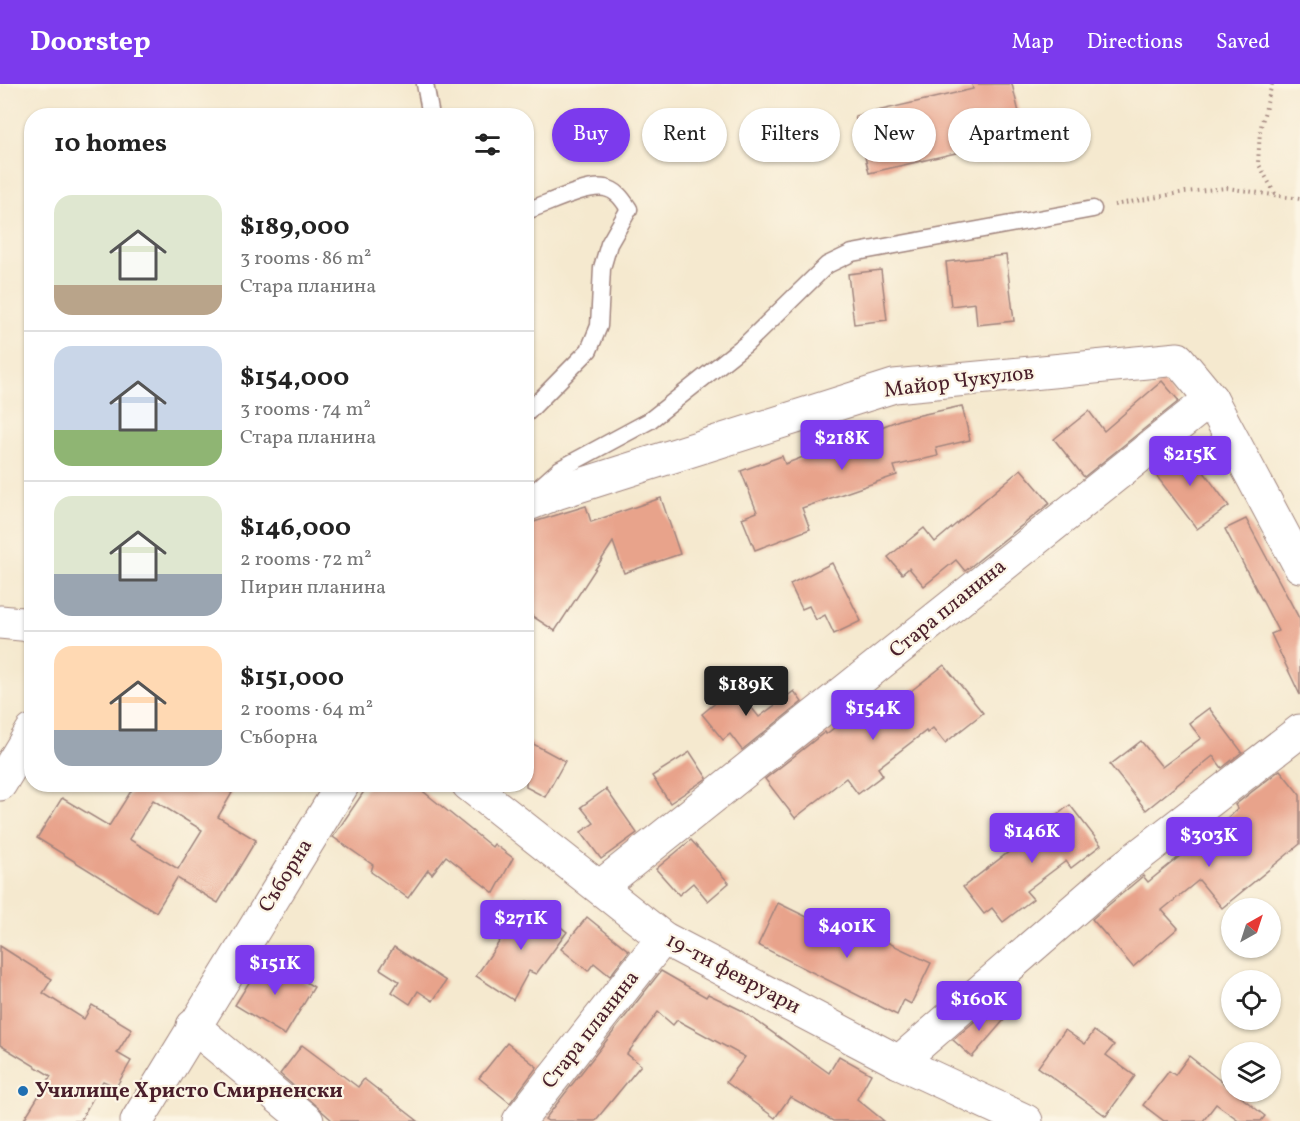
<!DOCTYPE html>
<meta charset="utf-8">
<style>
body{margin:0;font-family:Vollkorn,serif;background:#f6f6f6;color:#222;height:100vh;display:flex;flex-direction:column;font-size:22px;white-space:nowrap}
*{box-sizing:border-box;margin:0}
p{font-size:20px;color:#767676}
.icon{flex:none;width:33px;height:33px;fill:none;stroke:currentColor;stroke-width:2;stroke-linecap:round;stroke-linejoin:round}
.map{position:relative;flex:1;overflow:hidden}
.panel{position:absolute;left:24px;top:24px;width:510px;height:684px;display:flex;flex-direction:column;background:#fff;border-radius:24px;box-shadow:0 2px 4px #0004}
.panel>*{flex:none}
.hud{position:absolute;left:552px;top:24px;width:570px;height:54px;display:flex;gap:12px}
.needle{width:39px;rotate:39deg}
.tools{position:absolute;left:1221px;top:814px;display:grid;gap:12px}
.tools a{display:grid;place-items:center;width:60px;height:60px;border-radius:50%;background:#fff;box-shadow:0 2px 4px #0004;font-size:30px}
.price{position:absolute;translate:-50% -51px;padding:0 14px;border-radius:6px;background:#7c3aed;color:#fff;font-size:20px;line-height:39px;filter:drop-shadow(0 2px 3px #0008)}
.price::after{content:'';position:absolute;left:50%;top:36px;width:18px;height:14px;margin-left:-9px;background:inherit;clip-path:polygon(0 0,100% 0,50% 100%)}
.price.current{background:#222;color:#fff}
ul{padding:0;list-style:none}
li{display:flex;align-items:center;gap:18px;height:150px;padding:0 30px}
li+li{border-top:2px solid #e0e0e0}
li span{display:grid;place-items:center;flex:none;width:168px;height:120px;border-radius:18px;color:#555}
li>.icon{margin-inline-start:auto}
span .icon{width:72px;height:72px;fill:#fffc;stroke-width:1}
li b{font-size:26px}
h2{display:flex;justify-content:space-between;align-items:center;height:72px;padding:0 30px;font-size:26px}
.chip{padding:0 21px;border-radius:27px;background:#fff;box-shadow:0 2px 4px #0004;font-size:21px;line-height:54px}
.chip.current{background:#7c3aed;color:#fff}
header{display:flex;align-items:center;gap:36px;box-sizing:border-box;height:84px;padding:0 30px;background:#7c3aed;color:#fff}
header strong{font-size:28px}
nav{display:flex;gap:33px;margin-inline-start:auto;font-size:21px}
.map>svg:first-child{display:block}
</style>
<header>
<strong>Doorstep</strong>
<nav><a>Map</a><a>Directions</a><a>Saved</a></nav>
</header>
<div class="map">
<svg width="1300" height="1037" viewBox="0 0 1300 1037">
<rect width="100%" height="100%" fill="#fcf5e5"/>
<filter id="ink" filterUnits="userSpaceOnUse"><feTurbulence type="fractalNoise" baseFrequency=".0167" numOctaves="2"/><feDisplacementMap in="SourceGraphic" scale="12" xChannelSelector="R" yChannelSelector="G"/><feConvolveMatrix kernelMatrix="1 2 1 2 8 2 1 2 1" color-interpolation-filters="sRGB"/></filter>
<filter id="wash" filterUnits="userSpaceOnUse"><feTurbulence type="fractalNoise" baseFrequency=".008" numOctaves="4" result="noise"/><feDisplacementMap in="SourceGraphic" scale="24" xChannelSelector="R" yChannelSelector="G"/><feGaussianBlur stdDeviation="1.35" result="paint"/><feColorMatrix in="noise" values="0 0 0 0 0 0 0 0 0 0 0 0 0 0 0 0 0 1.4 0 .05"/><feComposite in="paint" operator="in"/></filter>
<g filter="url(#wash)">
<rect width="100%" height="100%" fill="#f5e9cf"/>
<g id="blocks">
<g fill="#e8a38b" fill-rule="evenodd">
<path d="M972,0H1012L1025,53L869,89L855,32L973,5Z"/>
<path d="M1006,171L1014,237L977,241L975,219L951,222L946,178Z"/>
<path d="M881,186L887,236L854,240L848,190Z"/>
<path d="M1162,297L1179,317L1084,393L1054,355L1089,327L1104,347Z"/>
<path d="M962,322L970,356L936,364L938,372L894,382L897,391L802,424L810,445L755,466L742,434L757,428L741,387L782,372L785,380L902,335Z"/>
<path d="M1184,361L1229,422L1197,445L1152,386Z"/>
<path d="M1021,385L1050,419L965,487L956,476L924,502L909,484L902,490L888,473L924,444L935,458Z"/>
<path d="M661,414L680,470L624,489L613,458L555,547L526,528V449L534,438L586,422L591,438Z"/>
<path d="M1246,435L1300,536V611L1271,550L1278,547L1225,445Z"/>
<path d="M832,479L861,537L834,550L825,531L816,536L809,522L802,525L790,500Z"/>
<path d="M944,581L983,629L945,659L933,644L927,649L926,647L878,684L883,691L858,710L846,694L795,734L765,695L825,648L826,650L872,615L883,629Z"/>
<path d="M735,603L759,633L794,607L802,618L742,666L730,650L723,656L702,630Z"/>
<path d="M1209,624L1242,668L1222,684L1213,672L1146,726L1110,681L1141,657L1162,683L1201,654L1189,639Z"/>
<path d="M526,656L565,677L545,713L526,703Z"/>
<path d="M690,668L707,694L670,719L652,692Z"/>
<path d="M1280,686L1300,711V760L1222,824L1199,796L1162,826L1178,844L1133,883L1092,835L1143,792L1148,798L1238,725L1235,721Z"/>
<path d="M128,700H218L232,709L218,733L256,756L218,819L177,794L156,828L37,754L62,714L109,742L133,704ZM153,716L202,746L178,785L129,755Z"/>
<path d="M369,700H414L492,763L494,760L513,774L494,809L446,772L432,790L428,786L408,814L371,788L373,781L333,753Z"/>
<path d="M606,705L637,749L601,775L581,748L594,739L581,723Z"/>
<path d="M1070,721L1101,761L1071,784L1066,777L1026,807L1033,815L1003,838L992,824L984,830L963,803Z"/>
<path d="M691,756L729,799L708,817L693,799L679,811L656,785Z"/>
<path d="M527,817L567,848L536,890L529,887L513,916L476,892Z"/>
<path d="M778,819L848,853L853,842L931,879L911,920L904,916L897,931L758,861Z"/>
<path d="M587,833L629,867L610,892L594,879L588,887L561,865Z"/>
<path d="M0,862L52,895L43,909L84,935L92,921L132,945L117,969L131,977L116,1003L103,997L80,1037H23L51,992L0,961Z"/>
<path d="M394,863L446,897L433,917L418,907L410,920L392,908L399,897L380,885Z"/>
<path d="M265,873L314,903L285,951L235,921Z"/>
<path d="M661,887L706,913L708,910L741,926L829,989L839,972L871,990L857,1015L884,1037H833L790,1013L775,1034L726,998L745,973L677,936L673,941L658,928L627,970L641,981L595,1037H548L545,1035Z"/>
<path d="M991,923L1004,936L972,973L953,956Z"/>
<path d="M1065,946L1085,960L1094,947L1114,961L1106,971L1135,992L1106,1032L1038,983Z"/>
<path d="M507,959L537,983L510,1019L479,994Z"/>
<path d="M302,961L358,1003L364,995L418,1037H333L280,990Z"/>
<path d="M1189,972L1265,1032L1261,1037H1240L1216,1020L1203,1037H1164L1143,1021L1169,987L1175,991Z"/>
</g>
</g>
</g>
<g filter="url(#ink)">
<use href="#blocks" fill-opacity="0" stroke="#a0847d" stroke-width="1.5"/>
<g fill="none" stroke-linecap="round" stroke-linejoin="round">
<g stroke="#a0847d" stroke-width="19">
<g id="lane">
<path d="M425,0L431,32"/>
<path d="M526,127C545,121 586,100 605,104C617,106 623,116 629,125L609,160L602,184L599,242L589,266L526,330"/>
<path d="M533,409L560,385L649,337L746,260L827,181L852,169L1093,125"/>
</g>
</g>
<g stroke="#a0847d" stroke-width="35">
<g id="street">
<path d="M526,421L559,408L894,302L1178,275L1211,315L1300,482"/>
<path d="M0,538L32,541"/>
<path d="M0,700L32,647"/>
<path d="M468,700L663,854L899,978L1026,1037"/>
<path d="M600,803L1211,315"/>
<path d="M193,942L307,1037"/>
<path d="M899,978L1119,787L1300,647"/>
<path d="M137,1037L343,700"/>
<path d="M519,1037L663,854"/>
</g>
</g>
<g stroke="#a0847d" stroke-width="4" stroke-dasharray="1.5 4.5" stroke-linecap="butt">
<path d="M1272,0L1260,46L1258,79L1277,113"/>
<path d="M1114,121L1185,108L1227,104L1300,115"/>
</g>
<use href="#lane" stroke="#fff" stroke-width="16"/>
<use href="#street" stroke="#fff" stroke-width="33"/>
</g>
</g>
<circle fill="#1f6fb2" stroke="#fcf5e5" stroke-width="2" cx="23" cy="1007" r="6"/>
<g text-anchor="middle" dominant-baseline="central" stroke-width="4.5" stroke-linejoin="round" paint-order="stroke">
<g font-size="21" fill="#4a1f2b" stroke="#fcf5e5">
<text transform="translate(959 298) rotate(-7)">Майор Чукулов</text>
<text transform="translate(948 525) rotate(-39)">Стара планина</text>
<text transform="translate(286 792) rotate(-58)">Съборна</text>
<text transform="translate(733 890) rotate(28)">19-ти февруари</text>
<text transform="translate(591 946) rotate(-52)">Стара планина</text>
</g>
<g font-size="21" font-weight="bold" fill="#4a1f2b" stroke="#fcf5e5" text-anchor="start">
<text x="35" y="1007">Училище Христо Смирненски</text>
</g>
</g>
</svg>
<div class="tools">
<a><svg class="needle" viewBox="-14 -14 28 28"><path d="M0-13l5 13h-10z" fill="#e53935"/><path d="M0 13l5-13h-10z" fill="#767676"/></svg></a>
<a><svg class="icon" aria-label="locate" viewBox="0 0 24 24"><circle cx="12" cy="12" r="6"/><path d="M12 2v4M12 18v4M2 12h4M18 12h4"/></svg></a>
<a><svg class="icon" aria-label="layers" viewBox="0 0 24 24"><path d="M12 4l9 5-9 5-9-5zM3 14l9 5 9-5"/></svg></a>
</div>
<b class="price" style="left:842px;top:387px">$218K</b>
<b class="price" style="left:1190px;top:403px">$215K</b>
<b class="price current" style="left:746px;top:633px">$189K</b>
<b class="price" style="left:873px;top:657px">$154K</b>
<b class="price" style="left:1032px;top:780px">$146K</b>
<b class="price" style="left:1209px;top:784px">$303K</b>
<b class="price" style="left:521px;top:867px">$271K</b>
<b class="price" style="left:847px;top:875px">$401K</b>
<b class="price" style="left:275px;top:912px">$151K</b>
<b class="price" style="left:979px;top:948px">$160K</b>
<div class="hud">
<a class="chip current">Buy</a>
<a class="chip">Rent</a>
<a class="chip">Filters</a>
<a class="chip">New</a>
<a class="chip">Apartment</a>
</div>
<section class="panel">
<h2>10 homes<svg class="icon" aria-label="filters" viewBox="0 0 24 24"><path d="M4 7h16M4 17h16"/><circle cx="9" cy="7" r="2"/><circle cx="15" cy="17" r="2"/></svg></h2>
<ul>
<li><span style="background:linear-gradient(#dfe7d0 75%,#b9a48a 0)"><svg class="icon" aria-label="home" viewBox="0 0 24 24"><path d="M3 11l9-7 9 7M6 9v11h12V9"/></svg></span><div><b>$189,000</b><p>3 rooms · 86 m²</p><p>Стара планина</p></div></li>
<li><span style="background:linear-gradient(#c9d6e8 70%,#8fb573 0)"><svg class="icon" aria-label="home" viewBox="0 0 24 24"><path d="M3 11l9-7 9 7M6 9v11h12V9"/></svg></span><div><b>$154,000</b><p>3 rooms · 74 m²</p><p>Стара планина</p></div></li>
<li><span style="background:linear-gradient(#dfe7d0 65%,#9aa5b1 0)"><svg class="icon" aria-label="home" viewBox="0 0 24 24"><path d="M3 11l9-7 9 7M6 9v11h12V9"/></svg></span><div><b>$146,000</b><p>2 rooms · 72 m²</p><p>Пирин планина</p></div></li>
<li><span style="background:linear-gradient(#ffd9b3 70%,#9aa5b1 0)"><svg class="icon" aria-label="home" viewBox="0 0 24 24"><path d="M3 11l9-7 9 7M6 9v11h12V9"/></svg></span><div><b>$151,000</b><p>2 rooms · 64 m²</p><p>Съборна</p></div></li>
</ul>
</section>
</div>
